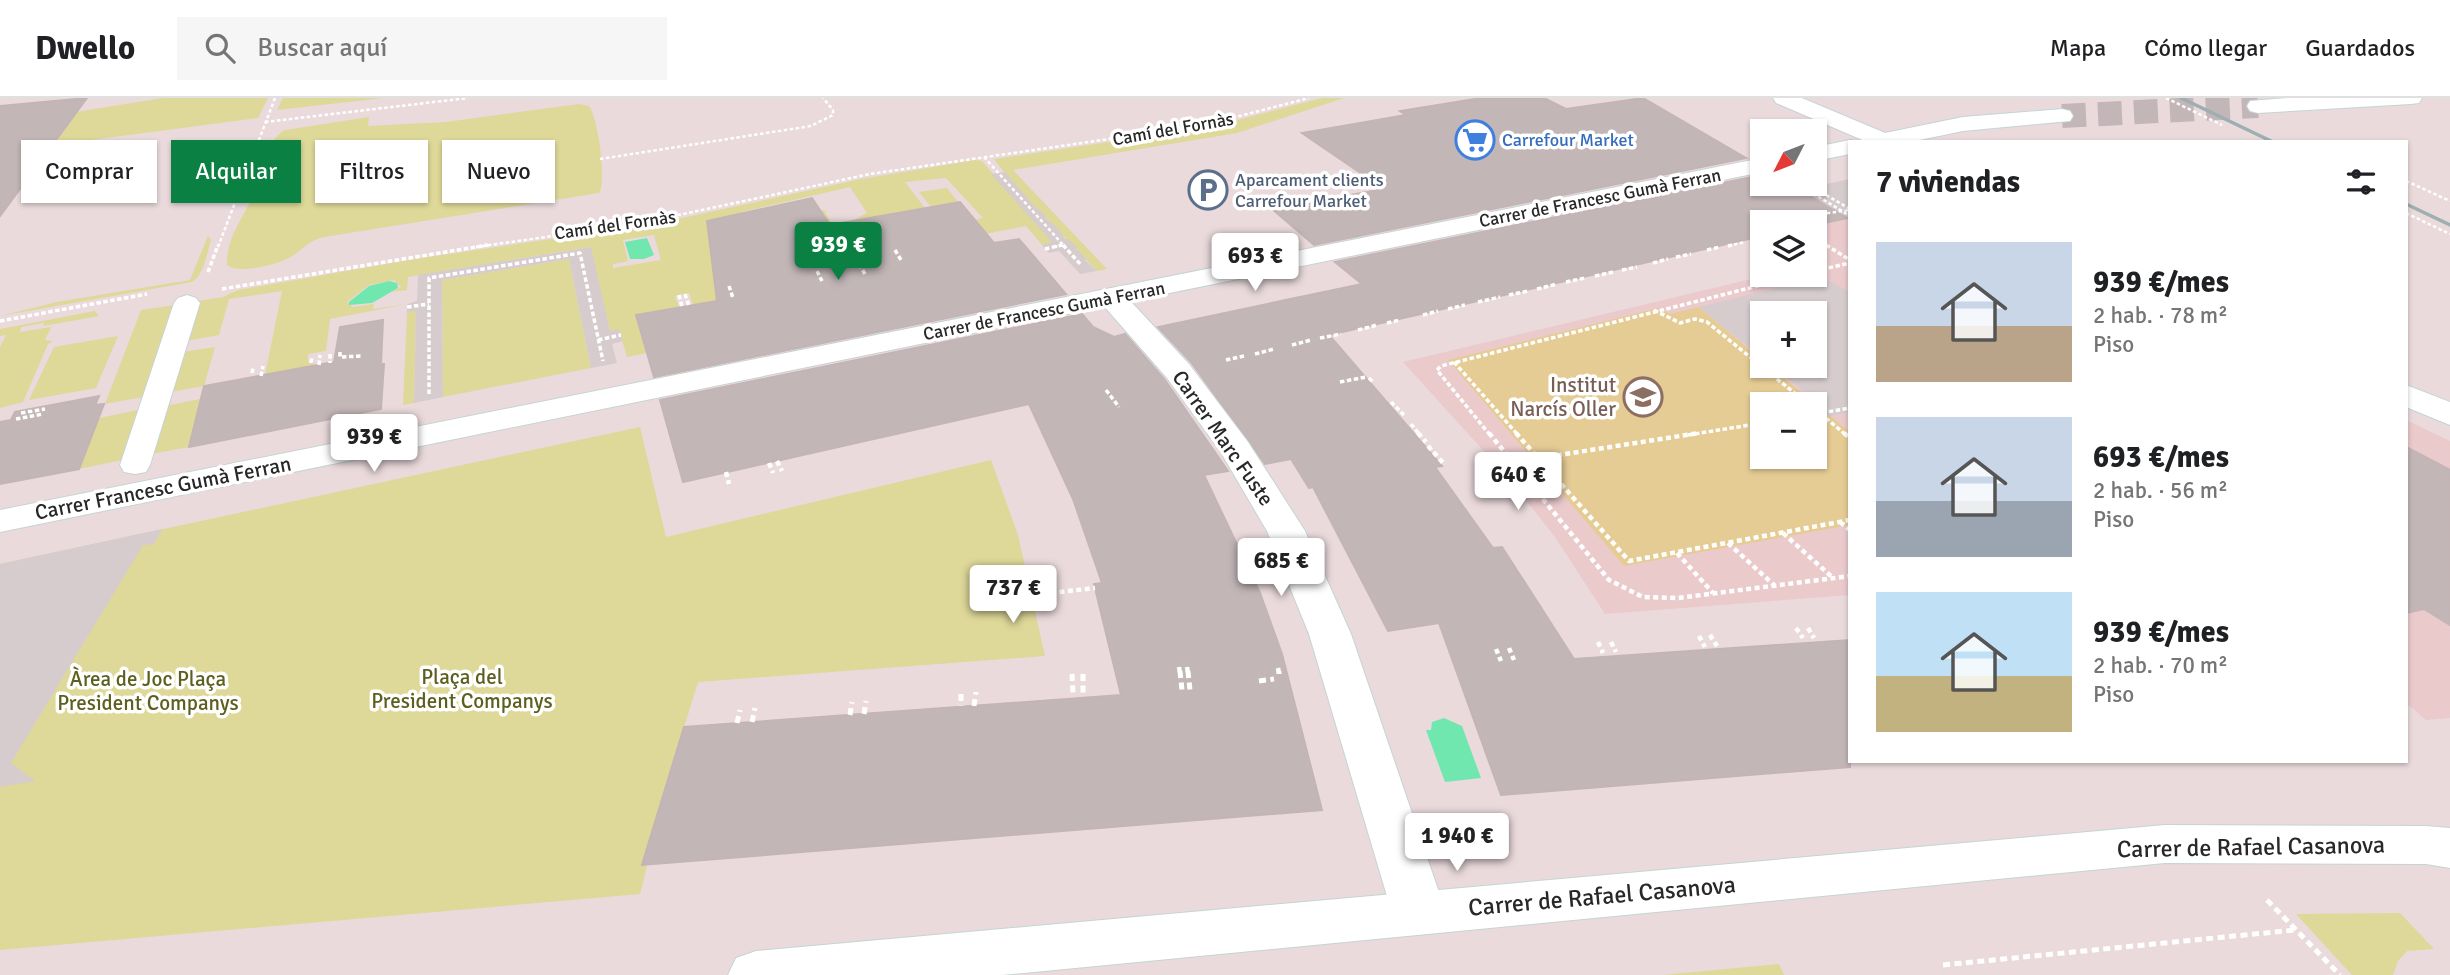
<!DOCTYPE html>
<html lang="es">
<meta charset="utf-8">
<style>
body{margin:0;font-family:Signika,sans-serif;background:#f6f6f6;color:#202124;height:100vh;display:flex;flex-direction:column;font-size:26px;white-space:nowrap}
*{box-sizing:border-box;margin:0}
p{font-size:23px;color:#757577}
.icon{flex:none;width:38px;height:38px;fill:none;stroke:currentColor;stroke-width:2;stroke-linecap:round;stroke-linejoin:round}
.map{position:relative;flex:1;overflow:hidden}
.side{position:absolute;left:1848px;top:42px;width:560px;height:623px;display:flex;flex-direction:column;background:#fff;border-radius:0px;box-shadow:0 2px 5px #0004}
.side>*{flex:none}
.top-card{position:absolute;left:21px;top:42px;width:665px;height:63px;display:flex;gap:14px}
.needle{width:46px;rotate:228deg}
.buttons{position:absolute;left:1750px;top:21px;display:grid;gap:14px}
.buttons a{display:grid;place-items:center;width:77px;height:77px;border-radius:0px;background:#fff;box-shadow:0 2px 5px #0004;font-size:35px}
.price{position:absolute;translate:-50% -60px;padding:0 16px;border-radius:7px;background:#fff;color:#222;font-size:23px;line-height:46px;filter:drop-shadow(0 2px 4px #0008)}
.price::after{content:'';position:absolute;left:50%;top:42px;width:21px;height:16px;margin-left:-10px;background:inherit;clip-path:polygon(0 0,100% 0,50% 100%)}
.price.selected{background:#0b8043;color:#fff}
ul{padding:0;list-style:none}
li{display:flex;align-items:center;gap:21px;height:175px;padding:0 28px}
li span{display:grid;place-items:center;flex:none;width:196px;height:140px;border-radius:0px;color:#555}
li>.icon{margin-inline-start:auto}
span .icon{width:84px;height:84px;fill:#fffc;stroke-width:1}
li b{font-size:30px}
h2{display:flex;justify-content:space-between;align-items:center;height:84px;padding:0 28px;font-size:30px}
.tag{padding:0 24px;border-radius:0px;background:#fff;box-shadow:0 2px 5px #0004;font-size:24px;line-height:63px}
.tag.selected{background:#0b8043;color:#fff}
header{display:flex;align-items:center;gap:42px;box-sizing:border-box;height:98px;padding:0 35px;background:#fff;border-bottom:2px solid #e0e0e0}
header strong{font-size:33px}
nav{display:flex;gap:38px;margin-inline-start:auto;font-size:24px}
.search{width:490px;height:63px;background:#f6f6f6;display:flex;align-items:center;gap:18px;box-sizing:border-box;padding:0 24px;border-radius:0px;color:#757577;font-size:26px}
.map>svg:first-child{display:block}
</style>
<header>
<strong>Dwello</strong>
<div class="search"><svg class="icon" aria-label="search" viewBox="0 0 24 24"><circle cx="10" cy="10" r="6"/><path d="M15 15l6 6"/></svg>Buscar aquí</div>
<nav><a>Mapa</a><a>Cómo llegar</a><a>Guardados</a></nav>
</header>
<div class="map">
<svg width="2450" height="877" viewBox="0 0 2450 877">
<rect width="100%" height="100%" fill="#eadadc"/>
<g fill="#ebcacc" fill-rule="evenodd">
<path d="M1850,81V497L1605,516L1555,439L1510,382L1403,264L1768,177H1815V124H1762V149L1695,114ZM1762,215H1815V268H1762ZM1762,306H1815V359H1762Z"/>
<path d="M2406,322L2450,343V620L2426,622L2406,605Z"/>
</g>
<g fill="#ded899" fill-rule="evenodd">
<path d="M163,0H268L258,20L0,54V13L69,15Z"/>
<path d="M283,0H384L277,12Z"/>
<path d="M1322,0H1344L1237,35L1013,72L1107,171L1097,173L1016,89L994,61L1210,29Z"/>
<path d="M579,6L589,8C598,20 607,83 599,95L324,139C308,143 303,151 291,159C279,166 237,177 227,167C226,140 244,119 254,95C261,76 265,43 285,32L369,19L368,28L446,24Z"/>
<path d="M975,62L982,63L1053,145L1042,147L1026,128L969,139L960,125L983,120L946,80L905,84L947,139L890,149L799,117L824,112L832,126L852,123L867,115L850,89L741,114L729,200L693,207L689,195L675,198L679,209L637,217L647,255L627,259L619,232L610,233L590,149L408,179L407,192L392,194L401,189L394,182L369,187L347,204L353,209L374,206L373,211L407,206L330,221L326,253L308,256V265L314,264V268L265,277L282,193L229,201L219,237L186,243L198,203L223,199L238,192L408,162L659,125L861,81ZM654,137L661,162L613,170V166L628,163L623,142Z"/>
<path d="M947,90L962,109L935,114L919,94Z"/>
<path d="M208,138L211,142C207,155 204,177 192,184L0,218L57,204L190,182Z"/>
<path d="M569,161L591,270L443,299L442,182Z"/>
<path d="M175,207L143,299L105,306L141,212Z"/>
<path d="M416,212L414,305L403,307L407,214Z"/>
<path d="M95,213L99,218L43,228L44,225L21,229L20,234L51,229L45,242L53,243L48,246L23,304L0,310V249L6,237L0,238V231Z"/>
<path d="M118,238L96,290L29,302L54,249Z"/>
<path d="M215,249L204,288L170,294L182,254Z"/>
<path d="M200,301L189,349L151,356L165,308Z"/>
<path d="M138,312L122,362L79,371L99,320Z"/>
<path d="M640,329L666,439L991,362L1018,437L1045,558L698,584L642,766L647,768L640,796L0,852V466Z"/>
<path d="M2400,815L2434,851L2407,853L2398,863L2393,877H2352L2296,816Z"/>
<path d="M1779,866L1784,877H1663Z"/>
</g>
<path fill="#e5cc95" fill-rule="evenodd" d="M1699,209L1762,262V268H1769L1850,334V427L1624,468L1448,262L1659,210L1670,216ZM1762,306H1815V359H1762Z"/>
<g fill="#d6cccd">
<path d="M1005,74L1035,109L1047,118L1045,120L1056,128L1055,130H1058L1065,141H1068L1077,149L1075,152H1078L1086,161L1085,162L1097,173L1080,176L1059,153L1049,155L1045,151L1042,147L1052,144L991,76Z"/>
<path d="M1850,81V122L1800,92Z"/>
<path d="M591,149L610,233L619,231L623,243L612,246L617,265L591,270L569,161L442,182L443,299L414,305L416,213L407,214V206L417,203L418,177Z"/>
<path d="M1822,179L1850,194V314L1829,318L1820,310L1824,309L1772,268H1815V215H1762V260L1699,209Z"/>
<path d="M162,431L154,446L143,447L11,665L35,683L0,689V466Z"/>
</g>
<g fill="#71e7b0">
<path d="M647,140L654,157L644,161H630L625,144Z"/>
<path d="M389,183L397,185L398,190L372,205L349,207V204L369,188Z"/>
<path d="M1444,620L1462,628L1481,680L1445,684L1426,632H1431L1432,624Z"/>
</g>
<g fill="#c2b6b7" stroke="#c4b4b5" stroke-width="2">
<path d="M87,0L0,118V8Z"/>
<path d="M1481,0H1544L1566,11L1643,0L1746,60L1314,147L1272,111L1384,91L1302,35L1406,17L1400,13Z"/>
<path d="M1762,77V86H1789L1847,120L1815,127V124H1762V138L1329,237L1442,368L1435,369L1493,450L1502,449L1574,561L1850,542V669L1501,697L1439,525L1388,533L1313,389L1309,390L1291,361L1265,366L1191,264L1158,229L1362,186L1335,164Z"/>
<path d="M812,100L830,127L960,104L994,145L1019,141L1066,196L654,279L636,217L717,203L707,123Z"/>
<path d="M1082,216L1093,229L1114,239L1125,236L1165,282L1228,373L1204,377L1260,495L1282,556L1322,712L642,767L684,629L1121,597L1094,486L1102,485L1073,401L1029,306L683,384L660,302Z"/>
<path d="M383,222L381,266H384L381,311L189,349L204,288L334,264L340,229Z"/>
<path d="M99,298L95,307L104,306L79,371L0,386V324L11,322L15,314Z"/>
<path d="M2406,349L2450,372V527L2424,511L2406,515Z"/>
</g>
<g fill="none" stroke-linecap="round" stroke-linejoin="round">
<path stroke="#c3b6b8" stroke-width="24" stroke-dasharray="24 12" stroke-linecap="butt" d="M2062,18L2258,8"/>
<g stroke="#c5d4d5" stroke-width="2">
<path id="service" d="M187,197L196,200L200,205L150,367L146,374L135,376L124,374L120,367L174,205L178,200Z"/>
</g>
<g stroke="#c5d4d5" stroke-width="2">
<g id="minor">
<path d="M1773,0H1802L1890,37L1894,42L1867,44L1776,5Z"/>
<path d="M1111,190L1121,193L1189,266L1248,344L1305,433L1351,536L1446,815L1438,830L1419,837L1400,830L1392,815L1309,536L1267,433L1220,353L1167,280L1096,199L1101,193Z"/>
<path d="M2406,287L2450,304V327L2406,309Z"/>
</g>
</g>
<g stroke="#c5d4d5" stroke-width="2">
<g id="tertiary">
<path d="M2287,0H2422L2419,5L2411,6L2258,15L2250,13L2247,8L2250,3Z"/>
<path d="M2062,11L2070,13L2073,18L2070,23L1963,33L1910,44H1864L1867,39L1875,37L1963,19Z"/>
<path d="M1850,42L1857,44H1850V56L1815,63V49Z"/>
<path d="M1762,60V74L0,434V412Z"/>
<path d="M2165,727L2426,728L2450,730V770L2426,766L2165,765L1002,877H728L736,860L756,853Z"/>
</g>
</g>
<g stroke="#fff" stroke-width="2.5" stroke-dasharray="3.5 2.5" stroke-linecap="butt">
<path d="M2166,0L2222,27"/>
<path d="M265,24L468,0"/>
<path d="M984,59L1065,149"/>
<path d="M600,61L811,28L833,17V12L823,0"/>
<path d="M2406,83L2450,103"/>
<path d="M1803,89L1850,118"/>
<path d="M1821,94L1850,111"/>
<path d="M2406,115L2450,136"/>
<path d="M1790,124L1785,121L1850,112"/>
<path d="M1815,140L1829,149"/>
<path d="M1728,148L1745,144"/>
<path d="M218,149L275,0"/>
<path d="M476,149L637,126L870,76L1205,27L1309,0"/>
<path d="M1054,149L1062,147"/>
</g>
<g stroke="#fff" stroke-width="3.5" stroke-dasharray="4.5 2.5" stroke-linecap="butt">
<path d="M1063,147L1081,167"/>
<path d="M1826,147L1850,162"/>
<path d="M1728,148L1732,147"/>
<path d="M1045,151L1062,147"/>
<path d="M895,152L901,162"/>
<path d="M1707,152L1720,149"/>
<path d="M1676,159L1691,156"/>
<path d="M1653,165L1668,161"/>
<path d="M859,166L865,176"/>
<path d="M1622,172L1637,169"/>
<path d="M817,173L822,183"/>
<path d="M1815,173L1850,165"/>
<path d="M208,174L218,147"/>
<path d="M1595,178L1613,174"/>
<path d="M1566,184L1585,180"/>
<path d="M729,188L733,200"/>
<path d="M222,191L488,147"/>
<path d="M1537,191L1557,186"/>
<path d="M685,196L689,208"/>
<path d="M679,197L682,209"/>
<path d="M1509,197L1528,193"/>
<path d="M1478,204L1500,199"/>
<path d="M407,209L429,206"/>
<path d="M1448,211L1465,207"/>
<path d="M1654,212L1680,225L1695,221L1707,224L1808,306"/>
<path d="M1423,217L1438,213"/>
<path d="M0,223L147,196"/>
<path d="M1387,225L1400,222"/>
<path d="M1358,232L1377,227"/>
<path d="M1320,240L1341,236"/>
<path d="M598,242L621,237"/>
<path d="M1292,247L1311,242"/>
<path d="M340,254V259L363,258"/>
<path d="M330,256V265"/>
<path d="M1255,256L1274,251"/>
<path d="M1226,262L1244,258"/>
<path d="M1454,264L1518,337"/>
<path d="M311,265L312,259"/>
<path d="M319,267L320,257"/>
<path d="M252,275L253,270"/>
<path d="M261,278L263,268"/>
<path d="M1369,280L1373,284"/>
<path d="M1340,284L1366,279"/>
<path d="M1106,292L1119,309"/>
<path d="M429,296V180L580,155L603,263"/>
<path d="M1391,304L1404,317"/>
<path d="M1815,311L1846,337"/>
<path d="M21,315L45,311"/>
<path d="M1815,316L1850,310"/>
<path d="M16,321L43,316"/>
<path d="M1411,326L1420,337"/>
<path d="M1490,337L1437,272L1441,268L1801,177"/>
<path d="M1688,337L1762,325"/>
</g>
<g stroke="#fff" stroke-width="4.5" stroke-dasharray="5 3.5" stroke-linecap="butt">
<path d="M1418,335L1426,344"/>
<path d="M1489,335L1609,482L1643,499L1678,500L1850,478"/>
<path d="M1516,335L1629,463L1850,422"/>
<path d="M1844,335L1850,340"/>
<path d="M1428,348L1445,367"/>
<path d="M1540,360L1699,335"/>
<path d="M777,363L782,373"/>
<path d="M769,365L773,375"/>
<path d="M726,374L729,386"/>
<path d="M1840,424L1850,432"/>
<path d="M1783,435L1832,479"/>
<path d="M1728,445L1774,487"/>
<path d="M1677,455L1713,495"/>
<path d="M1051,495L1095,490"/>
<path d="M1796,530L1803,540"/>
<path d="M1808,530L1814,540"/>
<path d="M1710,537L1717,548"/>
<path d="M1699,538L1705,549"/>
<path d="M1598,544L1603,555"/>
<path d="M1611,544L1616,554"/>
<path d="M1509,550L1514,562"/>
<path d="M1496,551L1501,563"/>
<path d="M1179,569L1180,575"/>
<path d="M1187,569L1188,575"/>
<path d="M1278,570L1279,575"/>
</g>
<g stroke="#fff" stroke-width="5" stroke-dasharray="7 4.5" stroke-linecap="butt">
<path d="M1180,573L1182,592"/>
<path d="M1188,573L1190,592"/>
<path d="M1279,573V576"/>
<path d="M1072,576L1073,595"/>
<path d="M1083,576V599"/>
<path d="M1259,583L1274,581"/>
<path d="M961,596V608"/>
<path d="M974,608L976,594"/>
<path d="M864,616L866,603"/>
<path d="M850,617L852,604"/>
<path d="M752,624L755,610"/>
<path d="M737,625L740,612"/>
<path d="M2267,802L2340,877"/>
<path d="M1943,867L2295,832"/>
</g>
<use href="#service" fill="#fff" fill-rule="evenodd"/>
<use href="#minor" fill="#fff" fill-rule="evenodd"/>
<use href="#tertiary" fill="#fff" fill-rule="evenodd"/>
<g stroke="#9dafb1" stroke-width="3.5">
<path d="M2181,0L2273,44"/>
<path d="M2406,106L2450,127"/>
</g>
</g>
<defs>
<g id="supermarket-ring" transform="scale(2.0125)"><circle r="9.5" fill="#fff" stroke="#3f7fe0" stroke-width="1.5"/><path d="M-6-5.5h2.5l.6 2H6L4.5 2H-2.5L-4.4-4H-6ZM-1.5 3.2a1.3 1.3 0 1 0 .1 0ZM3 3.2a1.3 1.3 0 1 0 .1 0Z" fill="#3f7fe0"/></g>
<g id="parking-ring" transform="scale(2.0125)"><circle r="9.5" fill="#fff" stroke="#5c6f8a" stroke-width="1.5"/><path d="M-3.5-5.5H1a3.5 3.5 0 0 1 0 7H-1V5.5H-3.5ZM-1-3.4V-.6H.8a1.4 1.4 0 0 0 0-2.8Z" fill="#5c6f8a"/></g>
<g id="school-ring" transform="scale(2.0125)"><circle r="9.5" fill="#fff" stroke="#8d6e63" stroke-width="1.5"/><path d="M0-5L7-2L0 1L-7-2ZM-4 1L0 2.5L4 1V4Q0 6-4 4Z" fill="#8d6e63"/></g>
</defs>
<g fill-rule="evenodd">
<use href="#supermarket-ring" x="1475" y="42"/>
<use href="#parking-ring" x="1208" y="92"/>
<use href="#school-ring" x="1643" y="299"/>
</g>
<g text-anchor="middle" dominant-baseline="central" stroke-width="7" stroke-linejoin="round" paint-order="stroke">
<g font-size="18" fill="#282828" stroke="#fff">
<text transform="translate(1173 31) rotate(-10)">Camí del Fornàs</text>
<text transform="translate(1600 100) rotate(-11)">Carrer de Francesc Gumà Ferran</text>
<text transform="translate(615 127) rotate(-8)">Camí del Fornàs</text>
<text transform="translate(1044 213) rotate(-11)">Carrer de Francesc Gumà Ferran</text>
</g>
<g font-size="18" fill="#366cbe" stroke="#fff" text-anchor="start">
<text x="1502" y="42">Carrefour Market</text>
</g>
<g font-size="18" fill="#4e5e75" stroke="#fff" text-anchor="start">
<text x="1235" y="82">Aparcament clients<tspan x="1235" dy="21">Carrefour Market</tspan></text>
</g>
<g font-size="21" fill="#785e54" stroke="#fff" text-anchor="end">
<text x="1616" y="287">Institut<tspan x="1616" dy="24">Narcís Oller</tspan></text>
</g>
<g font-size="21" fill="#282828" stroke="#fff">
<text transform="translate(1223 340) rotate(55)">Carrer Marc Fuste</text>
<text transform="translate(163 390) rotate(-11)">Carrer Francesc Gumà Ferran</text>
</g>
<g font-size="21" fill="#5c5f1d" stroke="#fff">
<text x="462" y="579">Plaça del<tspan x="462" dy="24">President Companys</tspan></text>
<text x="148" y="581">Àrea de Joc Plaça<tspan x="148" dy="24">President Companys</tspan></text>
</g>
<g font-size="24" fill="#282828" stroke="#fff">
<text transform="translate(2251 749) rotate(-1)">Carrer de Rafael Casanova</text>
<text transform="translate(1602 798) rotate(-5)">Carrer de Rafael Casanova</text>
</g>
</g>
</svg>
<div class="buttons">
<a><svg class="needle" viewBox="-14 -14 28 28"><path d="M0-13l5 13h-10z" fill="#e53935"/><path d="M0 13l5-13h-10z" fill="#757577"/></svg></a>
<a><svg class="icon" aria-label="layers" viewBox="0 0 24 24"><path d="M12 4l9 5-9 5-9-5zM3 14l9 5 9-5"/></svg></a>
<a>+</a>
<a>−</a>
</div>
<b class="price selected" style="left:838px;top:184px">939 €</b>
<b class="price" style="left:1255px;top:195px">693 €</b>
<b class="price" style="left:374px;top:376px">939 €</b>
<b class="price" style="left:1518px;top:414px">640 €</b>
<b class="price" style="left:1281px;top:500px">685 €</b>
<b class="price" style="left:1013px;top:527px">737 €</b>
<b class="price" style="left:1457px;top:775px">1 940 €</b>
<div class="top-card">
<a class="tag">Comprar</a>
<a class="tag selected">Alquilar</a>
<a class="tag">Filtros</a>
<a class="tag">Nuevo</a>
</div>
<section class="side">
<h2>7 viviendas<svg class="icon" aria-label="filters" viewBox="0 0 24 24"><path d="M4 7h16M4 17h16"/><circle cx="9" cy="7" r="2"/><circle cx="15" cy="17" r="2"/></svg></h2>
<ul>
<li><span style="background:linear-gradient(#c9d6e8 60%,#b9a48a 0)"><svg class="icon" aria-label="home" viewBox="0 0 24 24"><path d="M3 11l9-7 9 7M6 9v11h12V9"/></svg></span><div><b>939 €/mes</b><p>2 hab. · 78 m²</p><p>Piso</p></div></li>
<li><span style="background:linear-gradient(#c9d6e8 60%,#9aa5b1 0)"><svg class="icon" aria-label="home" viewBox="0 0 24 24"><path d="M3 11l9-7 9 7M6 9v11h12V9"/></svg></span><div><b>693 €/mes</b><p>2 hab. · 56 m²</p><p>Piso</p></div></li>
<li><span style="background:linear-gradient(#bfe0f5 60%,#c2b280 0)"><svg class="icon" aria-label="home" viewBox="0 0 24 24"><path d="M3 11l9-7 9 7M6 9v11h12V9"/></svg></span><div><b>939 €/mes</b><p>2 hab. · 70 m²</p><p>Piso</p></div></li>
</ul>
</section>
</div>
